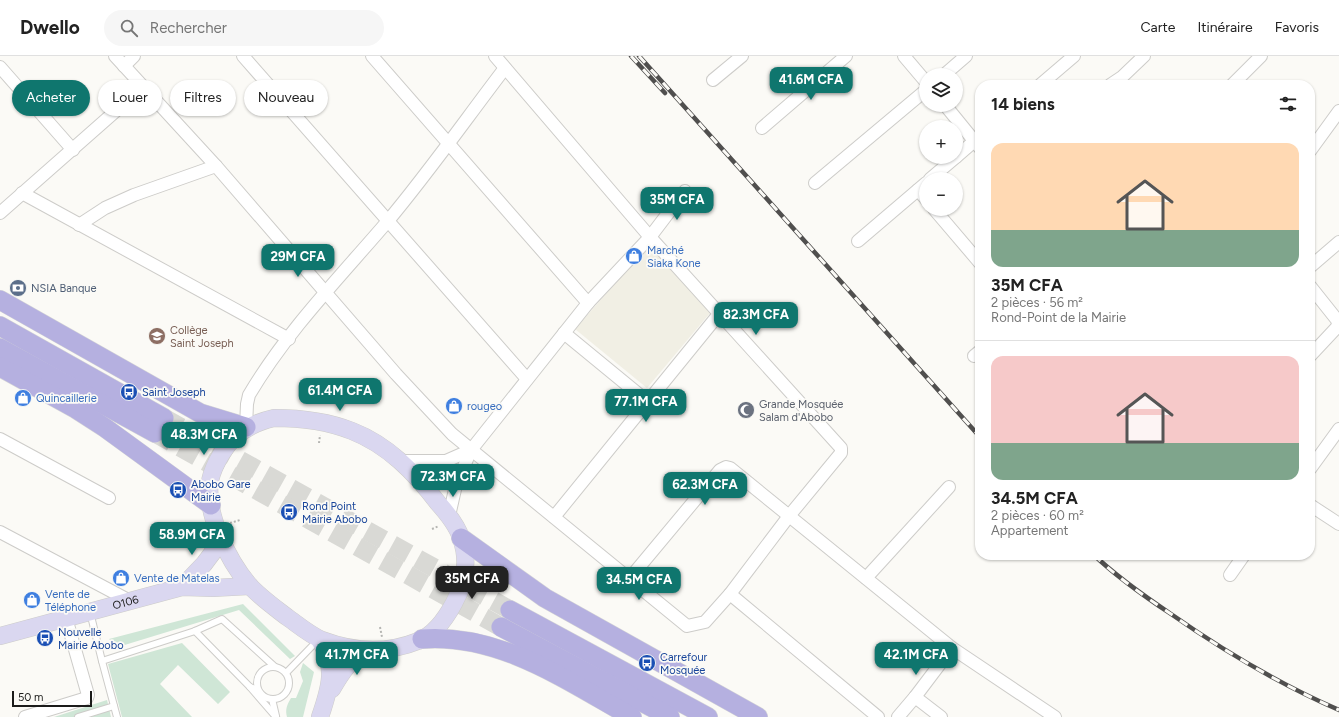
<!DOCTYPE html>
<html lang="fr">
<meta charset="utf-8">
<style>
body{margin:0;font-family:Figtree,sans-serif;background:#f6f6f6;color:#222;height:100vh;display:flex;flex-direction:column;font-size:15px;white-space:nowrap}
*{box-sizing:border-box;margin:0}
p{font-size:13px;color:#767676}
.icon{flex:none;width:22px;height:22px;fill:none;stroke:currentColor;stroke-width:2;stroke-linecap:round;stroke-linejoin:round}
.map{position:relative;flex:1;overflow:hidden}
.details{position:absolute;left:975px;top:24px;width:340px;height:480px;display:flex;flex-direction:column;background:#fff;border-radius:16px;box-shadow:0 1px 3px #0004}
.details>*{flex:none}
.banner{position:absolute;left:12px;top:24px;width:380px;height:36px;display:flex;gap:8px}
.buttons{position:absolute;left:919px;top:12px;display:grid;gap:8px}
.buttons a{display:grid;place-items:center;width:44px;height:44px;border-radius:50%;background:#fff;box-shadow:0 1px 3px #0004;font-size:20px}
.scale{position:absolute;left:12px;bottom:10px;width:80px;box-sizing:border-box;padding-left:4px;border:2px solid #1b1b1a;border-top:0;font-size:11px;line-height:14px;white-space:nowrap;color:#1b1b1a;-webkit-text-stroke:3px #fbfaf6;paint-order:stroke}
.price{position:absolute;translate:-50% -34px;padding:0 9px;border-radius:8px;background:#0f766e;color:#fff;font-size:13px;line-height:26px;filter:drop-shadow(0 1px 2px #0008)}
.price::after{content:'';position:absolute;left:50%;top:24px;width:12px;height:9px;margin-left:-6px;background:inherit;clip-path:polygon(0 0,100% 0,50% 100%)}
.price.selected{background:#222;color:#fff}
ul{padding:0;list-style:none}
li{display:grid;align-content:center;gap:8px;height:212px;padding:0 16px}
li+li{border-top:1px solid #e0e0e0}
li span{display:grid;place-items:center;height:124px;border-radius:12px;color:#555}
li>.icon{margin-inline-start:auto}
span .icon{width:72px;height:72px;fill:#fffc;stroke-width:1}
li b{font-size:17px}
h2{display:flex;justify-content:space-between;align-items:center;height:48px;padding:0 16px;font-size:17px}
.tag{padding:0 14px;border-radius:18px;background:#fff;box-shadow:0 1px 3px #0004;font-size:14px;line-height:36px}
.tag.selected{background:#0f766e;color:#fff}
header{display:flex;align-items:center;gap:24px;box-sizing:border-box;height:56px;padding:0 20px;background:#fff;border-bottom:1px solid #e0e0e0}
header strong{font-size:19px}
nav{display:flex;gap:22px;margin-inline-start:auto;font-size:14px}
.search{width:280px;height:36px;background:#f6f6f6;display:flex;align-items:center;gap:10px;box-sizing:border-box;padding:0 14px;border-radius:22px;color:#767676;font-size:15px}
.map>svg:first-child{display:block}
</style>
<header>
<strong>Dwello</strong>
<div class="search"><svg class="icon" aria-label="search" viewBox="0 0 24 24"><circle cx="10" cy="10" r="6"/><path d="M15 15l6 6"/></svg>Rechercher</div>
<nav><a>Carte</a><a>Itinéraire</a><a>Favoris</a></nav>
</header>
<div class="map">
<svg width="1339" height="661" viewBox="0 0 1339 661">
<rect width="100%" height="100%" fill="#fbfaf6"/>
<path fill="#f1efe4" d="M650,188L710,257L647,332L575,273Z"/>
<g fill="#cfe6d6">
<path d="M243,548L295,600L290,603L239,554L118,591L109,583Z"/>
<path d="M182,587L230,636L218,648L178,609L160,628L192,661H122L108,608Z"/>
<path d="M303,607L314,616L303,661H287C285,653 287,649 291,642H296L303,625L300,616Z"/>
<path d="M107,644L111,661H54Z"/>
</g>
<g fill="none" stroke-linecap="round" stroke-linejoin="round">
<g stroke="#d9d9d5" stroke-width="19" stroke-dasharray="19 10" stroke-linecap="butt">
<path d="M164,362L510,554"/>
<path d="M155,377L501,571"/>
</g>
<g stroke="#cdccc9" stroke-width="8">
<g id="lane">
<path d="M90,556L102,605"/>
<path d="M195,575L250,631L258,634"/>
<circle cx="273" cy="627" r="16"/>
<path d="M286,617L318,584"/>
<path d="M250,631L276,661"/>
<path d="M272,643L276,660"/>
<path d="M78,661L114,650"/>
<path d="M117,661L102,605L195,575L222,563L274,610"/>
</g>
</g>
<g stroke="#cdccc9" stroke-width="14">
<g id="street">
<path d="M115,0L216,110L396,318L452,378L687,570L705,566L730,538L789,460L841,397V392L650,181L495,0"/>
<path d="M243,0L527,323"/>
<path d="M372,0L588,247"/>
<path d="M904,0L926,26"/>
<path d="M124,10L134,0"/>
<path d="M0,11L73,94"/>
<path d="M944,19L966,0"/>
<path d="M713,24L742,0"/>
<path d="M1040,29L1074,0"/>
<path d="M1110,29L1122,21L1144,0"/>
<path d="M1232,29L1261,0"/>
<path d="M945,49L980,92"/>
<path d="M762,72L846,0"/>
<path d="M1310,95L1339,55"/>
<path d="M956,101L979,81"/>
<path d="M930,123L956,101"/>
<path d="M815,127L926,34"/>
<path d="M918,134L926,143"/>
<path d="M22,137L289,283"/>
<path d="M934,153L980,207"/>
<path d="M0,157L143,31"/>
<path d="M79,169L105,152L134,139L216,110"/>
<path d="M858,185L926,127"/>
<path d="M1310,211L1339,186"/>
<path d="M1310,230L1337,264L1339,271"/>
<path d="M564,277L648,346"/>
<path d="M974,300L980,295"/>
<path d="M1310,300L1338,270"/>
<path d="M246,371L247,348L249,339C287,275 339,222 387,166C429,116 466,63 505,12"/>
<path d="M0,383L109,442"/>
<path d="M401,405H446L471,394"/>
<path d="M1310,413L1339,373"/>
<path d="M1310,449L1339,468"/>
<path d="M449,460L456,429L471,394L588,247L650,181L685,135"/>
<path d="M554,461L719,258"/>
<path d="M0,476L130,545"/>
<path d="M1230,519L1244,499"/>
<path d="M630,522L720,414L726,411L730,412L952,592L1055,661"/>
<path d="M866,522L949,431"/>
<path d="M730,538L878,661"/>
<path d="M915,641L941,661"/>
<path d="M25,661L87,642L88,639L66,562"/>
<path d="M898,661L915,641L952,592"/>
</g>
</g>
<g stroke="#cdccc9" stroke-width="18">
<g id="secondary">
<path d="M274,362C301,362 327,365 352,375C388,389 415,417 438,447C447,457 457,469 461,482C469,504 465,527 454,547C446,562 434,579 418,585C386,598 354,596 322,584C310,579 297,568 287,561C274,551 260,541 249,529C228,504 205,458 210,425C212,415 217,405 222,397C234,377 252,367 274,362Z"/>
<path d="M182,531L204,508L222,484"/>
<path id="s1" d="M0,580L182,531L213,532L250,530"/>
<path d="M319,583C337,610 330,632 320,661"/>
<path d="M332,633C343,614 349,605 369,594"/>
</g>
</g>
<g stroke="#d6d6d6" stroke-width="20">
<g id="primary">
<path d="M0,244L200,357L246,371"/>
<path d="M0,270L164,362"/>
<path d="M0,292L155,377"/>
<path d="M0,311L76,353L104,371L211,449"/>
<path d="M461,482L545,542L758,661"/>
<path d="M510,554L708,661"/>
<path d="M501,571L670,661"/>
<path d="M422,583C500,577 567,625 632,661"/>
</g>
</g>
<g stroke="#b5b5b2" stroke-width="2" stroke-dasharray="2 2" stroke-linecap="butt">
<path d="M319,387L320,379"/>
<path d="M230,467L240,464"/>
<path d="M432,473L439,470"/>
<path d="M380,571L382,581"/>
</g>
<use href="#lane" stroke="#fff" stroke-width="6"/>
<use href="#street" stroke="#fff" stroke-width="12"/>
<use href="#secondary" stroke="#dad7f0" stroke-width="17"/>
<use href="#primary" stroke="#b5b0e0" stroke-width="19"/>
<g stroke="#504f4e" stroke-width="4.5">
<g id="rail">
<path d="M631,0L665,37"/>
<path d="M639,0L980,381"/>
<path d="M1094,499C1117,521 1144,540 1171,558C1224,595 1279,628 1339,654"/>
</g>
</g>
<use href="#rail" stroke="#fbfaf6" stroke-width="3" stroke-dasharray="9" stroke-linecap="butt"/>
</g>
<defs>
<g id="shop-disc" transform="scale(0.9)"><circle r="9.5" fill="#3f7fe0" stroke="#fbfaf6"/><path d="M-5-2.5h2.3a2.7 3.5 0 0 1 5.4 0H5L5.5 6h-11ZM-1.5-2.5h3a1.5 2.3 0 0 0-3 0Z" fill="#fff"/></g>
<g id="bank-disc" transform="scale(0.9)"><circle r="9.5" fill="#5c6f8a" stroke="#fbfaf6"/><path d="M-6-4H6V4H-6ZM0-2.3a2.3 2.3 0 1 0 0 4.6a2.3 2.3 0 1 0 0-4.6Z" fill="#fff"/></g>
<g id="school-disc" transform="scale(0.9)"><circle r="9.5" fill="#8d6e63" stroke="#fbfaf6"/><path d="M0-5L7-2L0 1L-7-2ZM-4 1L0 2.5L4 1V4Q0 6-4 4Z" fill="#fff"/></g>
<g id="bus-disc" transform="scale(0.9)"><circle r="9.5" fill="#1a4fb4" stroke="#fbfaf6"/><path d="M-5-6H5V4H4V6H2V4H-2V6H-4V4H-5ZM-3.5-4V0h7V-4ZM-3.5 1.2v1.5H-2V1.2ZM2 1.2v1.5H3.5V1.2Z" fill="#fff"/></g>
<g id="mosque-disc" transform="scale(0.9)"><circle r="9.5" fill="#6b7280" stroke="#fbfaf6"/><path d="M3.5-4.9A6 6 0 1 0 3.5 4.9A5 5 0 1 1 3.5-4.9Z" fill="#fff"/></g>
</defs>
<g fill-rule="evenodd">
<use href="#shop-disc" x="634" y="200"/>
<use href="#bank-disc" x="18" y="232"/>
<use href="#school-disc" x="157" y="280"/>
<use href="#bus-disc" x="129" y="336"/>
<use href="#shop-disc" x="23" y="342"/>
<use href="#shop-disc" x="454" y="350"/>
<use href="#mosque-disc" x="746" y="354"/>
<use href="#bus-disc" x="178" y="434"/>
<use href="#bus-disc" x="289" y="456"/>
<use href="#shop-disc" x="121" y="522"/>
<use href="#shop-disc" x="32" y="544"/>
<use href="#bus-disc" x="45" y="582"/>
<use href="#bus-disc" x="647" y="607"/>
</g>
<g text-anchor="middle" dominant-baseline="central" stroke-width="3.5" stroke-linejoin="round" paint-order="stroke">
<g font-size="11" fill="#366cbe" stroke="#fbfaf6" text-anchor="start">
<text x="647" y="194">Marché<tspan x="647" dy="13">Siaka Kone</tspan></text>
<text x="36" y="342">Quincaillerie</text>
<text x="467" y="350">rougeo</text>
<text x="134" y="522">Vente de Matelas</text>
<text x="45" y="538">Vente de<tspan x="45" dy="13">Téléphone</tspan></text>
</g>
<g font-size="11" fill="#4e5e75" stroke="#fbfaf6" text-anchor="start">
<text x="31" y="232">NSIA Banque</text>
</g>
<g font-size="11" fill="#785e54" stroke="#fbfaf6" text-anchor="start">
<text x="170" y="274">Collège<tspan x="170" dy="13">Saint Joseph</tspan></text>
</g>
<g font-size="11" fill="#164399" stroke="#fbfaf6" text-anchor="start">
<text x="142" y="336">Saint Joseph</text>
<text x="191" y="428">Abobo Gare<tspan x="191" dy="13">Mairie</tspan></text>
<text x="302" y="450">Rond Point<tspan x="302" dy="13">Mairie Abobo</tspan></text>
<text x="58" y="576">Nouvelle<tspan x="58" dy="13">Mairie Abobo</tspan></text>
<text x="660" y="601">Carrefour<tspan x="660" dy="13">Mosquée</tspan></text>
</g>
<g font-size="11" fill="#5b616d" stroke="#fbfaf6" text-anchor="start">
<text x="759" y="348">Grande Mosquée<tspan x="759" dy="13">Salam d'Abobo</tspan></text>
</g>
<g font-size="11" fill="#1b1b1a" stroke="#fbfaf6">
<text stroke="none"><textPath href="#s1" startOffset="130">O106</textPath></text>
</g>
</g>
</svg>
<div class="buttons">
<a><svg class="icon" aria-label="layers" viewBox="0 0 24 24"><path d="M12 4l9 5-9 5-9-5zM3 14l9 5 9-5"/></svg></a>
<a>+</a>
<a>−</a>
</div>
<div class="scale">50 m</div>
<b class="price" style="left:811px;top:45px">41.6M CFA</b>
<b class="price" style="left:677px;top:165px">35M CFA</b>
<b class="price" style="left:298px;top:222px">29M CFA</b>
<b class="price" style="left:756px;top:280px">82.3M CFA</b>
<b class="price" style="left:340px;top:356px">61.4M CFA</b>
<b class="price" style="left:646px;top:367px">77.1M CFA</b>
<b class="price" style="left:204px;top:400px">48.3M CFA</b>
<b class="price" style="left:453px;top:442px">72.3M CFA</b>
<b class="price" style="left:705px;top:450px">62.3M CFA</b>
<b class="price" style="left:192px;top:500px">58.9M CFA</b>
<b class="price selected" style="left:472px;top:544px">35M CFA</b>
<b class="price" style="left:639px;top:545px">34.5M CFA</b>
<b class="price" style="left:357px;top:620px">41.7M CFA</b>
<b class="price" style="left:916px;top:620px">42.1M CFA</b>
<div class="banner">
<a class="tag selected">Acheter</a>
<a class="tag">Louer</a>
<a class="tag">Filtres</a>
<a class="tag">Nouveau</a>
</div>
<section class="details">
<h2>14 biens<svg class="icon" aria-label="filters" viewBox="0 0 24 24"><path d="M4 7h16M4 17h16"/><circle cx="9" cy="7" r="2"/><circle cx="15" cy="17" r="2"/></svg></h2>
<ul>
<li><span style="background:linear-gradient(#ffd9b3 70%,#7fa58c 0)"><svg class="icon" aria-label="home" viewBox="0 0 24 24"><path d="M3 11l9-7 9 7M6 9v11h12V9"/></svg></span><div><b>35M CFA</b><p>2 pièces · 56 m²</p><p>Rond-Point de la Mairie</p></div></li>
<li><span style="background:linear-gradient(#f6c9c9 70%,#7fa58c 0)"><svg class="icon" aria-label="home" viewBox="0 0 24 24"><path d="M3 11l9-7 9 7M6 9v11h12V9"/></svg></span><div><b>34.5M CFA</b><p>2 pièces · 60 m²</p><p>Appartement</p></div></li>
</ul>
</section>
</div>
